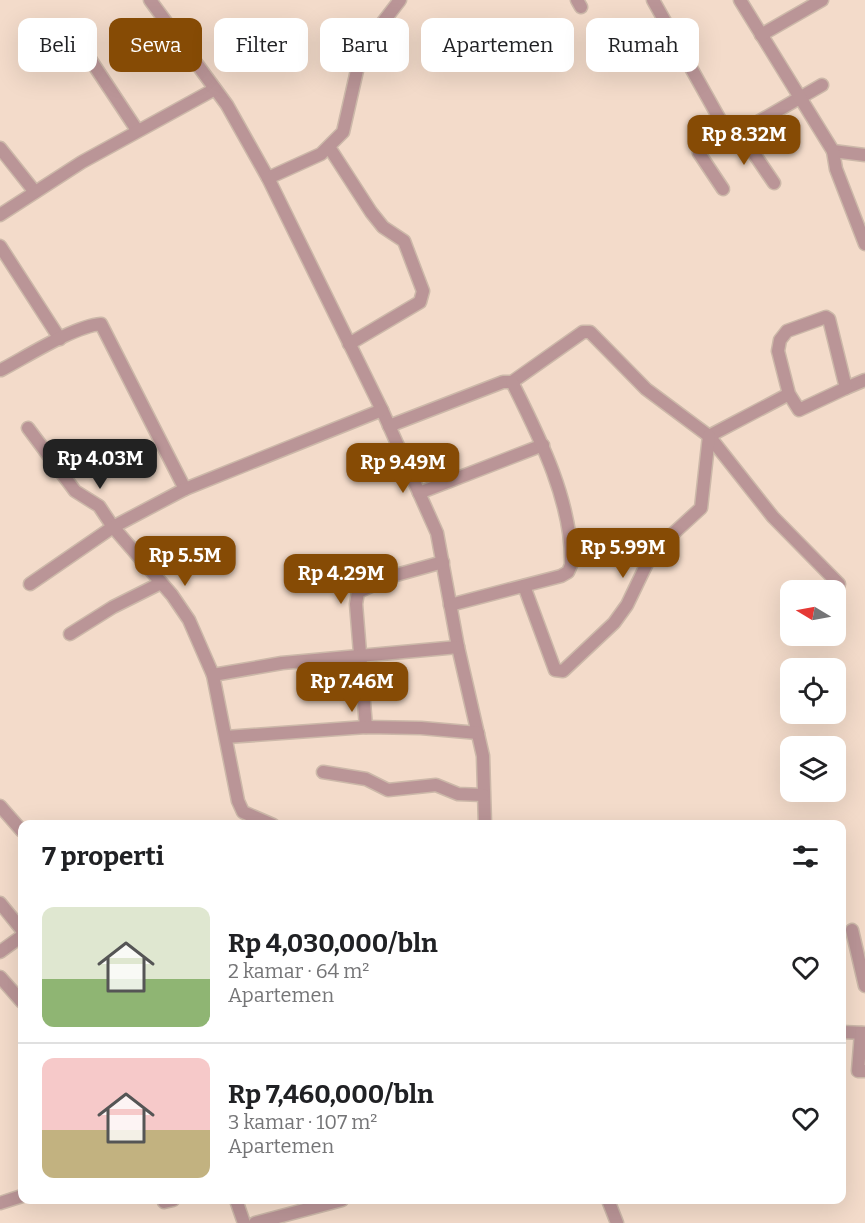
<!DOCTYPE html>
<html lang="id">
<meta charset="utf-8">
<style>
body{margin:0;font-family:Bitter,serif;background:#f2f2f2;color:#202124;height:100vh;display:flex;flex-direction:column;font-size:22px;white-space:nowrap}
*{box-sizing:border-box;margin:0}
p{font-size:20px;color:#757577}
.icon{flex:none;width:33px;height:33px;fill:none;stroke:currentColor;stroke-width:2;stroke-linecap:round;stroke-linejoin:round}
.map{position:relative;flex:1;overflow:hidden}
.sheet{position:absolute;left:18px;top:820px;width:828px;height:384px;display:flex;flex-direction:column;background:#fff;border-radius:12px;box-shadow:0 6px 24px #0002}
.sheet>*{flex:none}
.banner{position:absolute;left:18px;top:18px;width:830px;height:54px;display:flex;gap:12px}
.needle{width:39px;rotate:280deg}
.tools{position:absolute;left:780px;top:580px;display:grid;gap:12px}
.tools a{display:grid;place-items:center;width:66px;height:66px;border-radius:12px;background:#fff;box-shadow:0 6px 24px #0002;font-size:30px}
.price{position:absolute;translate:-50% -51px;padding:0 14px;border-radius:12px;background:#864b05;color:#fff;font-size:20px;line-height:39px;filter:drop-shadow(0 2px 3px #0008)}
.price::after{content:'';position:absolute;left:50%;top:36px;width:18px;height:14px;margin-left:-9px;background:inherit;clip-path:polygon(0 0,100% 0,50% 100%)}
.price.on{background:#222;color:#fff}
ul{padding:0;list-style:none}
li{display:flex;align-items:center;gap:18px;height:150px;padding:0 24px}
li+li{border-top:2px solid #e0e0e0}
li span{display:grid;place-items:center;flex:none;width:168px;height:120px;border-radius:12px;color:#555}
li>.icon{margin-inline-start:auto}
span .icon{width:72px;height:72px;fill:#fffc;stroke-width:1}
li b{font-size:26px}
h2{display:flex;justify-content:space-between;align-items:center;height:72px;padding:0 24px;font-size:26px}
.tag{padding:0 21px;border-radius:12px;background:#fff;box-shadow:0 6px 24px #0002;font-size:21px;line-height:54px}
.tag.on{background:#864b05;color:#fff}
.map>svg:first-child{display:block}
</style>
<div class="map">
<svg width="865" height="1223" viewBox="0 0 865 1223">
<rect width="100%" height="100%" fill="#f3dbca"/>
<g fill="none" stroke-linecap="round" stroke-linejoin="round">
<g stroke="#ccb8a9" stroke-width="15">
<g id="minor">
<path d="M150,0L227,105L268,178L382,410L437,533L458,647L483,756L485,825"/>
<path d="M577,0L581,7"/>
<path d="M653,0L728,134H737L822,85"/>
<path d="M740,0L833,151L865,155"/>
<path d="M761,35L822,0"/>
<path d="M86,53L137,130"/>
<path d="M740,133L774,183"/>
<path d="M329,147L371,212L383,227L404,241L423,291L420,302L349,344"/>
<path d="M0,148L35,192"/>
<path d="M833,151L836,169L865,244"/>
<path d="M268,178L321,154L343,132L358,66L367,43L400,0"/>
<path d="M723,189L699,153L703,147L728,134"/>
<path d="M0,215L82,162L215,89"/>
<path d="M0,246L60,339"/>
<path d="M1,370C26,357 74,326 101,324L185,489L382,410"/>
<path d="M846,388L865,380"/>
<path d="M389,426L503,382H512L583,332H590L646,389L709,436L789,394L778,351L780,340L787,331L826,317L829,319L846,388L799,410L789,394"/>
<path d="M28,428L75,491L99,506L113,527L185,489"/>
<path d="M709,436L773,517L839,584"/>
<path d="M419,493L543,445"/>
<path d="M30,584L113,527L172,595L189,620L213,675"/>
<path d="M524,586L555,670L563,671L614,623L627,605L652,553L701,508L709,436"/>
<path d="M450,605L561,576L568,572L571,565C573,503 539,436 512,382"/>
<path d="M70,634L113,607L161,583"/>
<path d="M366,727L356,604L358,592L396,575L443,562"/>
<path d="M226,737L366,727L421,728L478,733"/>
<path d="M323,772L366,779L388,790L436,785L458,794L483,795"/>
<path d="M0,806L22,831"/>
<path d="M273,825L243,812L238,801L213,675L282,663L458,647"/>
<path d="M0,903L22,930"/>
<path d="M852,930L865,986"/>
<path d="M0,952L22,936"/>
<path d="M0,977L22,1002"/>
<path d="M842,1032L865,1033"/>
<path d="M861,1033L858,1071H865"/>
<path d="M236,1200L244,1223"/>
<path d="M608,1200L617,1223"/>
<path d="M164,1202L173,1200"/>
<path d="M0,1203L22,1196"/>
<path d="M255,1223L342,1200"/>
</g>
</g>
<use href="#minor" stroke="#ba9597" stroke-width="12"/>
</g>
</svg>
<div class="tools">
<a><svg class="needle" viewBox="-14 -14 28 28"><path d="M0-13l5 13h-10z" fill="#e53935"/><path d="M0 13l5-13h-10z" fill="#757577"/></svg></a>
<a><svg class="icon" aria-label="locate" viewBox="0 0 24 24"><circle cx="12" cy="12" r="6"/><path d="M12 2v4M12 18v4M2 12h4M18 12h4"/></svg></a>
<a><svg class="icon" aria-label="layers" viewBox="0 0 24 24"><path d="M12 4l9 5-9 5-9-5zM3 14l9 5 9-5"/></svg></a>
</div>
<b class="price" style="left:744px;top:166px">Rp 8.32M</b>
<b class="price on" style="left:100px;top:490px">Rp 4.03M</b>
<b class="price" style="left:403px;top:494px">Rp 9.49M</b>
<b class="price" style="left:623px;top:579px">Rp 5.99M</b>
<b class="price" style="left:185px;top:587px">Rp 5.5M</b>
<b class="price" style="left:341px;top:605px">Rp 4.29M</b>
<b class="price" style="left:352px;top:713px">Rp 7.46M</b>
<div class="banner">
<a class="tag">Beli</a>
<a class="tag on">Sewa</a>
<a class="tag">Filter</a>
<a class="tag">Baru</a>
<a class="tag">Apartemen</a>
<a class="tag">Rumah</a>
</div>
<section class="sheet">
<h2>7 properti<svg class="icon" aria-label="filters" viewBox="0 0 24 24"><path d="M4 7h16M4 17h16"/><circle cx="9" cy="7" r="2"/><circle cx="15" cy="17" r="2"/></svg></h2>
<ul>
<li><span style="background:linear-gradient(#dfe7d0 60%,#8fb573 0)"><svg class="icon" aria-label="home" viewBox="0 0 24 24"><path d="M3 11l9-7 9 7M6 9v11h12V9"/></svg></span><div><b>Rp 4,030,000/bln</b><p>2 kamar · 64 m²</p><p>Apartemen</p></div><svg class="icon" aria-label="heart" viewBox="0 0 24 24"><path d="M12 20l-8-8c-3-5 5-10 8-4 3-6 11-1 8 4z"/></svg></li>
<li><span style="background:linear-gradient(#f6c9c9 60%,#c2b280 0)"><svg class="icon" aria-label="home" viewBox="0 0 24 24"><path d="M3 11l9-7 9 7M6 9v11h12V9"/></svg></span><div><b>Rp 7,460,000/bln</b><p>3 kamar · 107 m²</p><p>Apartemen</p></div><svg class="icon" aria-label="heart" viewBox="0 0 24 24"><path d="M12 20l-8-8c-3-5 5-10 8-4 3-6 11-1 8 4z"/></svg></li>
</ul>
</section>
</div>
